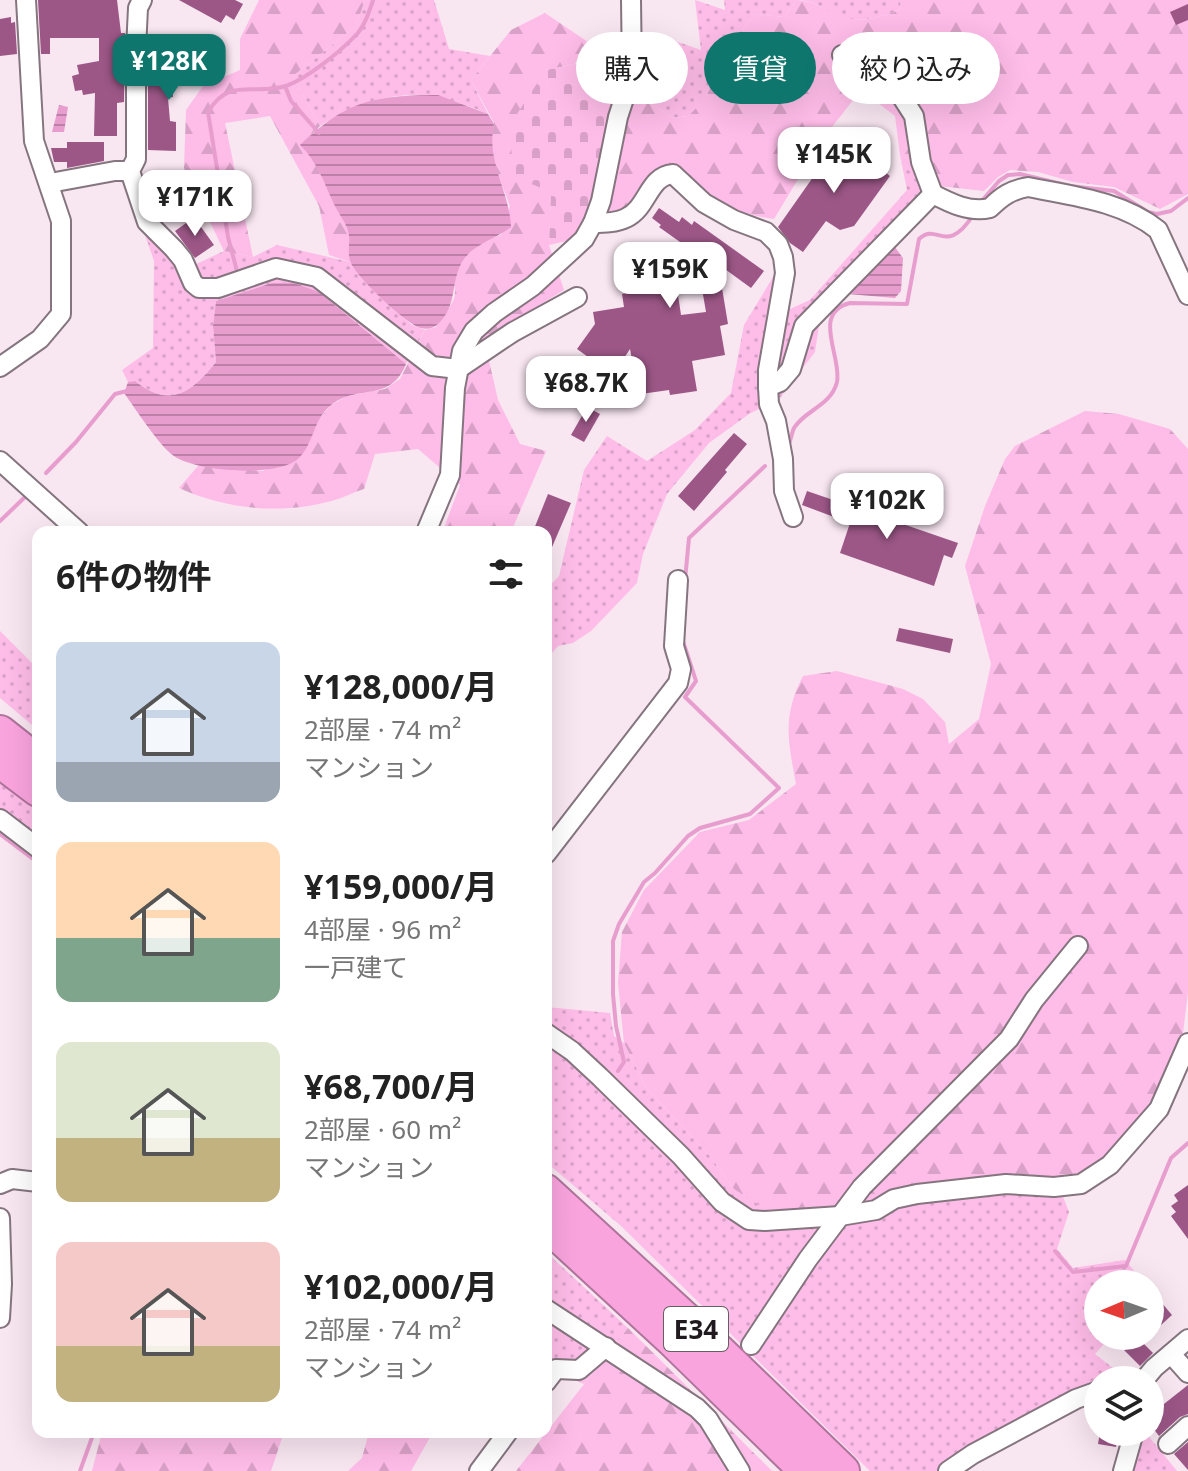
<!DOCTYPE html>
<html lang="ja">
<meta charset="utf-8">
<style>
body{margin:0;font-family:"Noto Sans","Noto Sans JP",sans-serif;background:#f2f2f2;color:#222;height:100vh;display:flex;flex-direction:column;font-size:30px;white-space:nowrap}
*{box-sizing:border-box;margin:0}
p{font-size:26px;color:#767676}
.icon{flex:none;width:44px;height:44px;fill:none;stroke:currentColor;stroke-width:2;stroke-linecap:round;stroke-linejoin:round}
.map{position:relative;flex:1;overflow:hidden}
.panel{position:absolute;left:32px;top:526px;width:520px;height:912px;display:flex;flex-direction:column;background:#fff;border-radius:16px;box-shadow:0 8px 32px #0002}
.panel>*{flex:none}
.guide{position:absolute;left:576px;top:32px;width:492px;height:72px;display:flex;gap:16px}
.needle{width:52px;rotate:268deg}
.controls{position:absolute;left:1084px;top:1270px;display:grid;gap:16px}
.controls a{display:grid;place-items:center;width:80px;height:80px;border-radius:50%;background:#fff;box-shadow:0 8px 32px #0002;font-size:40px}
.price{position:absolute;translate:-50% -68px;padding:0 18px;border-radius:16px;background:#fff;color:#222;font-size:26px;line-height:52px;filter:drop-shadow(0 2px 4px #0008)}
.price::after{content:'';position:absolute;left:50%;top:48px;width:24px;height:18px;margin-left:-12px;background:inherit;clip-path:polygon(0 0,100% 0,50% 100%)}
.price.selected{background:#0f766e;color:#fff}
ul{padding:0;list-style:none}
li{display:flex;align-items:center;gap:24px;height:200px;padding:0 24px}
li span{display:grid;place-items:center;flex:none;width:224px;height:160px;border-radius:16px;color:#555}
li>.icon{margin-inline-start:auto}
span .icon{width:96px;height:96px;fill:#fffc;stroke-width:1}
li b{font-size:34px}
h2{display:flex;justify-content:space-between;align-items:center;height:96px;padding:0 24px;font-size:34px}
.tag{padding:0 28px;border-radius:36px;background:#fff;box-shadow:0 8px 32px #0002;font-size:28px;line-height:72px}
.tag.selected{background:#0f766e;color:#fff}
.map>svg:first-child{display:block}
</style>
<div class="map">
<svg width="1188" height="1471" viewBox="0 0 1188 1471">
<defs>
<pattern id="green-dots" width="8" height="8" patternUnits="userSpaceOnUse" patternTransform="scale(2)"><rect width="8" height="8" fill="#febce8"/><path d="M2 2h.1M6 6h.1" fill="none" stroke="#d9a1c7" stroke-width="1.8" stroke-linecap="round"/></pattern>
<pattern id="forest-firs" width="22" height="20" patternUnits="userSpaceOnUse" patternTransform="scale(2)"><rect width="22" height="20" fill="#febce8"/><path d="M5 1l3.5 6h-7zM16 11l3.5 6h-7z" fill="#d9a1c7"/></pattern>
<pattern id="cemetery-stones" width="16" height="16" patternUnits="userSpaceOnUse" patternTransform="scale(2)"><rect width="16" height="16" fill="#febce8"/><path d="M2 7V4a2 2 0 0 1 4 0v3zM10 15v-3a2 2 0 0 1 4 0v3z" fill="#d9a1c7"/></pattern>
<pattern id="water-rules" width="6" height="5" patternUnits="userSpaceOnUse" patternTransform="scale(2)"><rect width="6" height="5" fill="#e89dcf"/><path d="M0 2.5h6" fill="none" stroke="#bc7fa7"/></pattern>
</defs>
<rect width="100%" height="100%" fill="#f8e6f1"/>
<g fill="url(#green-dots)">
<path d="M365,0H434L449,49L490,56L471,80L488,114C424,86 379,89 320,126L293,76L356,26Z"/>
<path d="M695,0L725,10L724,0H797L784,17L755,14L736,37L711,56L707,99L688,116L673,118L657,107L635,97L649,32L701,50Z"/>
<path d="M801,0H901L900,10C879,17 859,25 837,15C824,9 816,2 801,0Z"/>
<path d="M900,155L931,172L939,186L820,319L815,352L780,398L749,414L709,443L667,494L643,554L637,583L591,631L573,643L558,646L546,660V589L559,576L584,470L607,436L647,461L695,430L731,393L744,325L773,277L781,313L810,300L907,190Z"/>
<path d="M141,223L194,265L224,251L253,257L277,245L350,262L391,307L412,325L425,330L406,364L319,292L272,283L216,301L213,326L216,362C190,393 171,409 135,381L128,382L122,370L153,348L154,261Z"/>
<path d="M0,631L38,669V730L0,698Z"/>
<path d="M0,774L38,802V839L0,810Z"/>
<path d="M546,1007L610,1013L614,1036L624,1043L647,1089L710,1156L734,1189L1058,1184L1069,1212L1057,1249L1073,1268L1125,1260L1145,1284H1098V1336H1111L1095,1354L1123,1376L1113,1380H1098V1387L943,1461L946,1471H870L621,1226L546,1162Z"/>
<path d="M546,1252L628,1328L584,1384L548,1369L546,1372Z"/>
<path d="M1144,1432H1145L1177,1471H1130Z"/>
</g>
<g fill="url(#forest-firs)">
<path d="M259,0H365L356,26L293,76L320,126L301,145L312,157L349,232L350,262L329,255L319,206L270,116L225,123L253,257L224,251L184,168L186,110L203,86L240,70V39Z"/>
<path d="M797,0C815,1 823,9 839,15C860,25 879,17 900,10L901,0H1188V194L1160,209L1114,187L1073,182L1038,172L1010,170L998,177L984,191L939,186L931,172L900,155L895,116L861,90L821,141L774,219C730,213 709,197 677,166L661,167L625,212L607,214C611,199 612,186 614,171C618,145 627,121 635,97L657,107L673,118L688,116L707,98L711,56L736,37L755,14L784,17Z"/>
<path d="M545,13L588,42L575,64L546,70L551,192L549,245L564,290L484,339L498,400L520,444L546,451L511,532H449L444,528L460,485L418,449L375,454L364,489C354,492 345,497 335,500C283,515 228,510 179,488L198,466L263,471L309,443L316,422L331,405L347,396L385,389L400,379L425,330L436,327C441,318 450,308 454,299C456,293 454,285 455,279C460,255 480,242 501,235L510,206L493,161L491,139L494,123L471,80L511,30Z"/>
<path d="M1085,411L1119,414L1170,429L1188,449V992L1182,1041L1148,1115L1113,1155L1085,1176L856,1210L769,1211L734,1189L710,1156L647,1089L624,1043L618,983L622,932L644,890L700,832L749,820L796,784C788,741 782,716 803,676L837,671L903,689L923,699L945,722L949,744L979,719L991,664L965,566L985,506L1005,459L1015,446Z"/>
<path d="M628,1328L772,1471H516Z"/>
<path d="M102,1432H284L271,1471H92Z"/>
<path d="M369,1432H433L411,1471H348L362,1458Z"/>
</g>
<path fill="url(#cemetery-stones)" d="M575,64L619,74L594,202L576,239L549,245L551,192L512,176L511,123L546,70Z"/>
<g fill="url(#water-rules)">
<path d="M438,95L488,114L494,124C486,163 509,188 511,227C495,240 474,243 462,262C450,283 458,305 438,324C434,328 427,330 421,328C407,325 355,276 350,261C347,252 351,240 348,231C345,221 338,213 334,204C324,183 317,161 300,145C349,99 373,96 438,95Z"/>
<path d="M59,105L68,107L64,132H52Z"/>
<path d="M894,246L903,258L901,291L895,298L848,294Z"/>
<path d="M272,283H294L319,292L406,364C390,404 357,383 330,406C313,420 314,443 299,458C278,478 197,472 174,456C160,447 135,408 124,393L128,382L135,381C170,409 191,393 216,362L213,326L216,301Z"/>
</g>
<g fill="none" stroke-linecap="round" stroke-linejoin="round">
<g stroke="#e89dcf" stroke-width="4">
<path d="M285,86L291,101L319,133"/>
<path d="M980,203L999,181L1008,175L1020,174L1070,186L1114,191L1148,212L1157,214L1171,211L1188,198"/>
<path d="M238,275L228,237L208,112C230,76 253,96 286,86C308,78 341,51 357,34C365,25 369,12 373,0"/>
<path d="M788,445C792,439 791,434 794,428C805,410 831,406 837,382C842,356 811,313 850,303L907,304L919,239C938,221 945,258 974,214"/>
<path d="M46,473L76,442L115,394L127,391"/>
<path d="M0,521L24,498"/>
<path d="M685,580L689,538L765,466"/>
<path d="M0,834L37,862L38,874"/>
<path d="M618,1071L624,1062L616,1026L613,994V941L619,924L644,882L655,873L688,836L700,828L750,814L779,788L685,697L696,681L683,641"/>
<path d="M1055,1251L1073,1272L1126,1266L1171,1158L1188,1143"/>
<path d="M80,1471L94,1432"/>
</g>
</g>
<g fill="#9c5787" fill-rule="evenodd">
<path d="M38,0H117L121,33H125L124,102L117,103V136H94L95,93L83,95L82,90L75,91L72,76L79,74L77,65L99,61V38H50V54H41Z"/>
<path d="M179,0H235L243,4L234,20L226,15L221,23Z"/>
<path d="M1188,4V20L1176,25L1170,12Z"/>
<path d="M11,17V23L15,22L17,54L0,56V19Z"/>
<path d="M159,46L162,59L148,60V48Z"/>
<path d="M187,60L188,66L211,62L213,77L172,83L173,97L168,98L170,121L176,122V151L148,150V86L165,81L157,65Z"/>
<path d="M842,136L871,157L869,160L890,176L854,226L840,230L826,221L803,252L790,243L778,227Z"/>
<path d="M67,142H104V161L67,168V162H54L51,148H67Z"/>
<path d="M659,208L679,222L682,217L692,225L694,221L764,271L751,288L718,264L728,324L720,326L725,355L692,361L697,391L670,395L669,390L641,394L640,387H637L630,349L613,375L577,349L595,324L593,312L624,307L622,294L633,292L628,261L651,257L650,247L680,242L659,227L661,225L652,218ZM700,277L706,312L681,315L676,281Z"/>
<path d="M196,220L214,245L195,258L175,231L189,221L191,224Z"/>
<path d="M587,407L600,414L584,442L571,435Z"/>
<path d="M734,433L747,444L725,470L727,472L694,511L678,496Z"/>
<path d="M807,491L958,543L952,558L944,555L934,586L840,553L850,523L802,505Z"/>
<path d="M548,494L571,503L546,561V532L534,529Z"/>
<path d="M899,628L953,639L950,653L896,641Z"/>
<path d="M1188,1185V1239L1171,1216L1176,1212L1171,1206L1178,1201L1174,1195Z"/>
<path d="M1150,1289L1172,1315L1150,1335Z"/>
<path d="M1137,1337L1153,1353L1140,1366L1124,1350Z"/>
<path d="M1188,1385V1414L1180,1417L1159,1436L1150,1424V1415Z"/>
<path d="M1100,1432L1118,1434L1116,1447L1098,1444Z"/>
<path d="M1188,1442V1470L1174,1454Z"/>
</g>
<g fill="none" stroke-linecap="round" stroke-linejoin="round">
<g stroke="#85757f" stroke-width="22">
<g id="street">
<path d="M142,0L138,8L136,49V159L130,171L147,222L174,249L183,260L193,283L199,288H218L276,268L317,277L432,366L458,369L513,332L577,297"/>
<path d="M842,55L879,73L898,91L914,116L921,162L933,194C950,203 970,213 990,208C1002,196 1011,190 1028,187C1072,196 1122,201 1158,230L1188,295"/>
<path d="M50,183L115,171H130"/>
<path d="M593,223C603,223 616,223 626,218C648,208 648,176 673,174L704,203L734,220L766,232L778,244L783,257L785,273L768,370V387L769,404L776,421L783,459L784,491L793,517"/>
<path d="M0,367L40,339L61,314V221L34,141L26,0"/>
<path d="M768,387L780,382L791,369L804,326L933,194"/>
<path d="M0,461L79,532"/>
<path d="M426,532L450,475L455,388L462,351L474,331L494,313L533,286L584,239L593,223L601,201L618,117L632,74L631,0"/>
<path d="M0,819L38,848"/>
<path d="M546,854L678,683L681,669L674,646L678,580"/>
<path d="M546,1033L572,1051L600,1077L681,1156L722,1202L749,1220L765,1221L840,1216L876,1210L894,1199L917,1194L1006,1184L1054,1187L1081,1184L1110,1165L1159,1109L1188,1043"/>
<path d="M0,1184L12,1179L38,1182"/>
<path d="M0,1218L2,1284L0,1318"/>
<path d="M546,1309L697,1408L708,1419L740,1471"/>
<path d="M751,1345L808,1259L862,1187L1009,1039L1034,1000L1078,946"/>
<path d="M1171,1354L1188,1373"/>
<path d="M1144,1380L1154,1368L1188,1339"/>
<path d="M546,1382L556,1369L579,1370L606,1347"/>
<path d="M1168,1444L1188,1426"/>
<path d="M479,1471L508,1432"/>
<path d="M948,1471L973,1454L1076,1399L1098,1391"/>
<path d="M1123,1471L1134,1432"/>
</g>
</g>
<g stroke="#ae749b" stroke-width="36">
<g id="highway">
<path d="M0,732L38,762"/>
<path d="M0,761L38,790"/>
<path d="M546,1191L689,1322L843,1471"/>
<path d="M546,1224L672,1340L806,1471"/>
</g>
</g>
<use href="#street" stroke="#fff" stroke-width="18"/>
<use href="#highway" stroke="#faa4de" stroke-width="32"/>
</g>
<g text-anchor="middle" dominant-baseline="central" stroke-width="7" stroke-linejoin="round" paint-order="stroke">
<rect fill="#fff" stroke="#635f62" stroke-width="2" x="664" y="1307" width="64" height="44" rx="6"/>
<g font-size="26" font-weight="bold" fill="#201a1e">
<text x="696" y="1329">E34</text>
</g>
</g>
</svg>
<div class="controls">
<a><svg class="needle" viewBox="-14 -14 28 28"><path d="M0-13l5 13h-10z" fill="#e53935"/><path d="M0 13l5-13h-10z" fill="#767676"/></svg></a>
<a><svg class="icon" aria-label="layers" viewBox="0 0 24 24"><path d="M12 4l9 5-9 5-9-5zM3 14l9 5 9-5"/></svg></a>
</div>
<b class="price selected" style="left:169px;top:102px">¥128K</b>
<b class="price" style="left:834px;top:195px">¥145K</b>
<b class="price" style="left:195px;top:238px">¥171K</b>
<b class="price" style="left:670px;top:310px">¥159K</b>
<b class="price" style="left:586px;top:424px">¥68.7K</b>
<b class="price" style="left:887px;top:541px">¥102K</b>
<div class="guide">
<a class="tag">購入</a>
<a class="tag selected">賃貸</a>
<a class="tag">絞り込み</a>
</div>
<section class="panel">
<h2>6件の物件<svg class="icon" aria-label="filters" viewBox="0 0 24 24"><path d="M4 7h16M4 17h16"/><circle cx="9" cy="7" r="2"/><circle cx="15" cy="17" r="2"/></svg></h2>
<ul>
<li><span style="background:linear-gradient(#c9d6e8 75%,#9aa5b1 0)"><svg class="icon" aria-label="home" viewBox="0 0 24 24"><path d="M3 11l9-7 9 7M6 9v11h12V9"/></svg></span><div><b>¥128,000/月</b><p>2部屋 · 74 m²</p><p>マンション</p></div></li>
<li><span style="background:linear-gradient(#ffd9b3 60%,#7fa58c 0)"><svg class="icon" aria-label="home" viewBox="0 0 24 24"><path d="M3 11l9-7 9 7M6 9v11h12V9"/></svg></span><div><b>¥159,000/月</b><p>4部屋 · 96 m²</p><p>一戸建て</p></div></li>
<li><span style="background:linear-gradient(#dfe7d0 60%,#c2b280 0)"><svg class="icon" aria-label="home" viewBox="0 0 24 24"><path d="M3 11l9-7 9 7M6 9v11h12V9"/></svg></span><div><b>¥68,700/月</b><p>2部屋 · 60 m²</p><p>マンション</p></div></li>
<li><span style="background:linear-gradient(#f6c9c9 65%,#c2b280 0)"><svg class="icon" aria-label="home" viewBox="0 0 24 24"><path d="M3 11l9-7 9 7M6 9v11h12V9"/></svg></span><div><b>¥102,000/月</b><p>2部屋 · 74 m²</p><p>マンション</p></div></li>
</ul>
</section>
</div>
